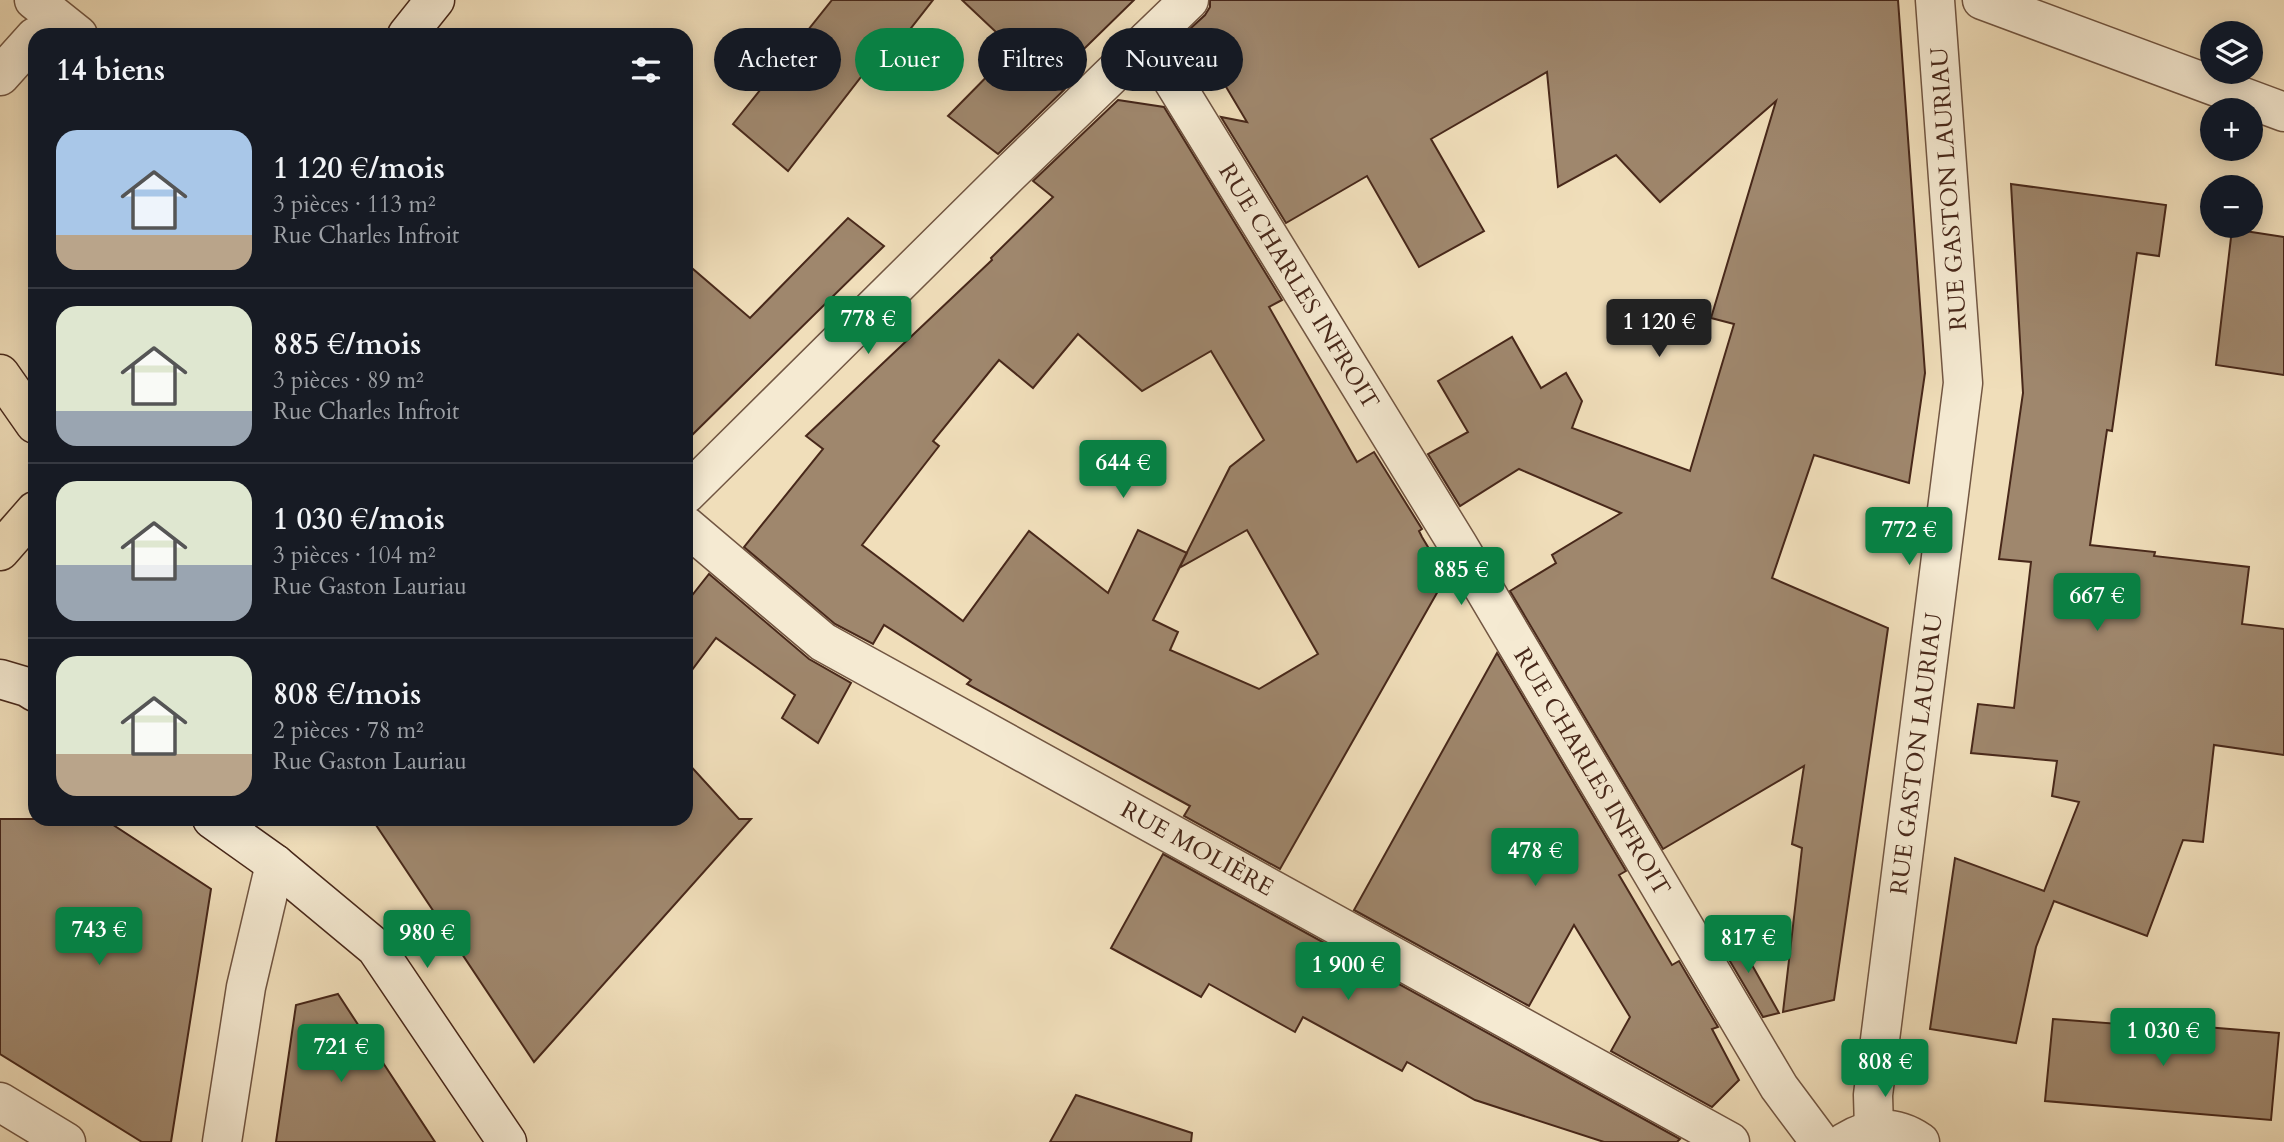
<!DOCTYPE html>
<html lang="fr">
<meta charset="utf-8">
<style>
body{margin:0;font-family:Cardo,serif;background:#20242c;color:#f1f3f6;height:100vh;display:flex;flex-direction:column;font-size:26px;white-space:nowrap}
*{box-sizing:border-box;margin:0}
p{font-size:23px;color:#9ea1a6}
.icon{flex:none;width:38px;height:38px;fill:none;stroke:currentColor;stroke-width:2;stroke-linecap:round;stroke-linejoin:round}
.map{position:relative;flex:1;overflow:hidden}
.side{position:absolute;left:28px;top:28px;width:665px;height:798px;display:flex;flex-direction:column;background:#171b24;border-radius:21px;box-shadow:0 4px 18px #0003}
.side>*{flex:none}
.hud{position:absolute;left:714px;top:28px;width:665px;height:63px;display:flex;gap:14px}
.buttons{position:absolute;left:2200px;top:21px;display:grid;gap:14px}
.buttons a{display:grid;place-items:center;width:63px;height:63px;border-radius:50%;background:#171b24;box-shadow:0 4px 18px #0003;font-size:35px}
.price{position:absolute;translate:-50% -60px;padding:0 16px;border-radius:7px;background:#0b8043;color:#fff;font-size:23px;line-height:46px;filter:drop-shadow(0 2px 4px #0008)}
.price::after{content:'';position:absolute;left:50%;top:42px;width:21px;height:16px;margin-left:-10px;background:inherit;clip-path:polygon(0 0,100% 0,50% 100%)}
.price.current{background:#222;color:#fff}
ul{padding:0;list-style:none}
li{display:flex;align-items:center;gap:21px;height:175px;padding:0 28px}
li+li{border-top:2px solid #363941}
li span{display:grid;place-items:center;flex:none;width:196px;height:140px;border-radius:21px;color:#555}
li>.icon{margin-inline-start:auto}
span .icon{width:84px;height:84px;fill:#fffc;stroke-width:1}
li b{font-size:30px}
h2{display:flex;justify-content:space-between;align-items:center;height:84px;padding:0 28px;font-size:30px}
.tag{padding:0 24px;border-radius:32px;background:#171b24;box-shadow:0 4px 18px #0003;font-size:24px;line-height:63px}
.tag.current{background:#0b8043;color:#fff}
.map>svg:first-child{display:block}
</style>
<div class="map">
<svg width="2284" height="1142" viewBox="0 0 2284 1142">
<rect width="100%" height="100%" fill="#f0deba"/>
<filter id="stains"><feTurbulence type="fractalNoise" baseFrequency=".00286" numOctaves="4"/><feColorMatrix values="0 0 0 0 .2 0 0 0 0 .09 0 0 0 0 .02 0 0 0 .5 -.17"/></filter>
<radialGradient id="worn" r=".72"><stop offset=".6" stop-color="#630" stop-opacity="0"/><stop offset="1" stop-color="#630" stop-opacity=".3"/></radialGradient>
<g fill="#9f876d" stroke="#48281a" stroke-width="2" fill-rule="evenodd">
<path d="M832,0H933L882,65L875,59L788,171L733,124Z"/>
<path d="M962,0H1134L1045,87L1064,90L998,154L948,116L1014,49Z"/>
<path d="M1210,0H1898L1925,373L1909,483L1814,455L1772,578L1888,628L1834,1000L1783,1012L1802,848L1792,844L1804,766L1663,849L1510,591L1556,563L1552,555L1621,513L1519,469L1460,506L1428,454L1468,432L1438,381L1512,337L1541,388L1566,373L1582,401L1572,428L1690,471L1734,324L1711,318L1776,101L1660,202L1616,155L1558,187L1547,72L1431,139L1484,231L1419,267L1367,176L1286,223L1221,117L1247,122L1191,28L1205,15L1210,7Z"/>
<path d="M1118,100L1164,107L1282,300L1269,307L1357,462L1374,452L1422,529L1419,531L1422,537L1446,577L1280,869L1184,816L1190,806L967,684L971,680L884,625L873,644L835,624L744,547L823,449L806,436L992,260L991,258L1053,197L1033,181ZM1078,334L1142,391L1211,351L1264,440L1230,467L1179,568L1247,530L1318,654L1259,689L1170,650L1178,632L1153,620L1187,553L1138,530L1108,593L1029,531L963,621L862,545L939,446L933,441L999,360L1033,388Z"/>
<path d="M2011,184L2166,205L2159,256L2137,253L2112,431L2107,430L2090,545L2155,552L2154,556L2249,567L2242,624L2284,629V755L2214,745L2203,842L2183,840L2147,936L2054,901L2036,947L2016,1043L1930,1029L1955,858L2044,891L2079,802L2052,796L2057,761L1971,753L1978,704L2014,708L2031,562L1999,559L2023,393Z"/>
<path d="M848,218L884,246L686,441V263L750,318Z"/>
<path d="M2232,229L2284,237V375L2216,365Z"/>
<path d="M709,574L809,659L851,683L818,743L782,718L795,695L716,638L686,678V603Z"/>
<path d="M1497,653L1626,871L1619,875L1672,965L1679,961L1718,1027L1712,1029L1739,1080L1712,1107L1611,1051L1630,1017L1574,925L1529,1006L1354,910Z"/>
<path d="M686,761L739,819H751L534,1062L372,819H686Z"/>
<path d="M0,819H104L211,889L171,1142H142L0,1054Z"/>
<path d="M1163,854L1680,1139L1677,1142H1604L1475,1100L1407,1062L1402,1071L1303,1017L1295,1032L1209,984L1201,997L1111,948Z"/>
<path d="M1734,933L1779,1013L1763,1017L1718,941Z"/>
<path d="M338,994L372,1046L435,1142H276L296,1005Z"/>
<path d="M2053,1019L2119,1024V1020L2279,1033L2271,1120L2045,1101Z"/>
<path d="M1076,1095L1192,1133L1191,1142H1050Z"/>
</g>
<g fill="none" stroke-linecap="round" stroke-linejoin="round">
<g stroke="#725642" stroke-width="41">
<g id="minor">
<path d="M34,0L78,35"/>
<path d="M1982,0L2284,112"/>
<path id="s1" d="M1148,40L1458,545L1779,1087L1820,1142"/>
<path d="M0,76L35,37"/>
<path d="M686,494L1008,175L1189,0"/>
<path id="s2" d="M686,526L823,642L1730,1142"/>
<path d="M0,1102L66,1142"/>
<path id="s3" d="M1874,1129L1873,1095L1963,383L1935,0"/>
<path d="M1845,1142C1870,1126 1895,1125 1920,1142"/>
</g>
</g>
<g stroke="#725642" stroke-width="41">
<path id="tertiary" d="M222,1142L246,987L275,864"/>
</g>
<g stroke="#48281a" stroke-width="41">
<g id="secondary">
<path d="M407,35L435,0"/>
<path d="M0,679L27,687L35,692"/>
<path d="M212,819L275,864L376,948L507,1142"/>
</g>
</g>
<g stroke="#48281a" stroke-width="41">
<g id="primary">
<path d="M0,374L35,424"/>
<path d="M0,551L35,511"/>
</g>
</g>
<use href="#minor" stroke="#f5ead2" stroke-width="38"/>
<use href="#tertiary" stroke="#f5ead2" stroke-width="38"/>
<use href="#secondary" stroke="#f5ead2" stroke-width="38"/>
<use href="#primary" stroke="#f0deba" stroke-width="38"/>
</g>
<g text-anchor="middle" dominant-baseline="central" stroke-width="6" stroke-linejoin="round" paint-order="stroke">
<g font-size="24" fill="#48281a" stroke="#f5ead2">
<text transform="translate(1949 189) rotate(-94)">RUE GASTON LAURIAU</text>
<text stroke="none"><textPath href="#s1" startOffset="289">RUE CHARLES INFROIT</textPath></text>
<text stroke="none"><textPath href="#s3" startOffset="378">RUE GASTON LAURIAU</textPath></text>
<text stroke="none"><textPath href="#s1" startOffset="856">RUE CHARLES INFROIT</textPath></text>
<text stroke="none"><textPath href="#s2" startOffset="607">RUE MOLIÈRE</textPath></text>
</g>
</g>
<rect width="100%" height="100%" filter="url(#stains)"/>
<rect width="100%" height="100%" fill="url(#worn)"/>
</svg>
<div class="buttons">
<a><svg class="icon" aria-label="layers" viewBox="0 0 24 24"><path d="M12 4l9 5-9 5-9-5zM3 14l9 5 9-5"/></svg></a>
<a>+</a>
<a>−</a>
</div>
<b class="price" style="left:868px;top:356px">778 €</b>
<b class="price current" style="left:1659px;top:359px">1 120 €</b>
<b class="price" style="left:1123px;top:500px">644 €</b>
<b class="price" style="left:1909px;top:567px">772 €</b>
<b class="price" style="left:1461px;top:607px">885 €</b>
<b class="price" style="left:2097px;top:633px">667 €</b>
<b class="price" style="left:1535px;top:888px">478 €</b>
<b class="price" style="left:99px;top:967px">743 €</b>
<b class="price" style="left:427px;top:970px">980 €</b>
<b class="price" style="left:1748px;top:975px">817 €</b>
<b class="price" style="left:1348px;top:1002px">1 900 €</b>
<b class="price" style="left:2163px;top:1068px">1 030 €</b>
<b class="price" style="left:341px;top:1084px">721 €</b>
<b class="price" style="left:1885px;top:1099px">808 €</b>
<div class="hud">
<a class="tag">Acheter</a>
<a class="tag current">Louer</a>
<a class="tag">Filtres</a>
<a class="tag">Nouveau</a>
</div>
<section class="side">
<h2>14 biens<svg class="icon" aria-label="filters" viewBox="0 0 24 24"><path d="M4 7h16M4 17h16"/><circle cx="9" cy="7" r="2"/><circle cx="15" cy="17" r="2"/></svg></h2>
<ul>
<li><span style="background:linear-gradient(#a9c7e8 75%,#b9a48a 0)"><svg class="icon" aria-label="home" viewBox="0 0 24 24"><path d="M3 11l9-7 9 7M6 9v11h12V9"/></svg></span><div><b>1 120 €/mois</b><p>3 pièces · 113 m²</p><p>Rue Charles Infroit</p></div></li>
<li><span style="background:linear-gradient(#dfe7d0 75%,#9aa5b1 0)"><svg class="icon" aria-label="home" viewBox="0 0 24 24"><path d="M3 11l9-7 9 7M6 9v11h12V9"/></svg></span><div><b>885 €/mois</b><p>3 pièces · 89 m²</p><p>Rue Charles Infroit</p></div></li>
<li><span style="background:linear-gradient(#dfe7d0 60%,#9aa5b1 0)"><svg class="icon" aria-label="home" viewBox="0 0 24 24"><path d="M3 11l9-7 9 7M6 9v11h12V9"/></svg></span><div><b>1 030 €/mois</b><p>3 pièces · 104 m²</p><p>Rue Gaston Lauriau</p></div></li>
<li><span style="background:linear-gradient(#dfe7d0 70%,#b9a48a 0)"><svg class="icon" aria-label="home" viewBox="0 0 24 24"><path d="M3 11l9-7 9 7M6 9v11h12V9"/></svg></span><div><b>808 €/mois</b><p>2 pièces · 78 m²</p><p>Rue Gaston Lauriau</p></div></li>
</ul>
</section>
</div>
